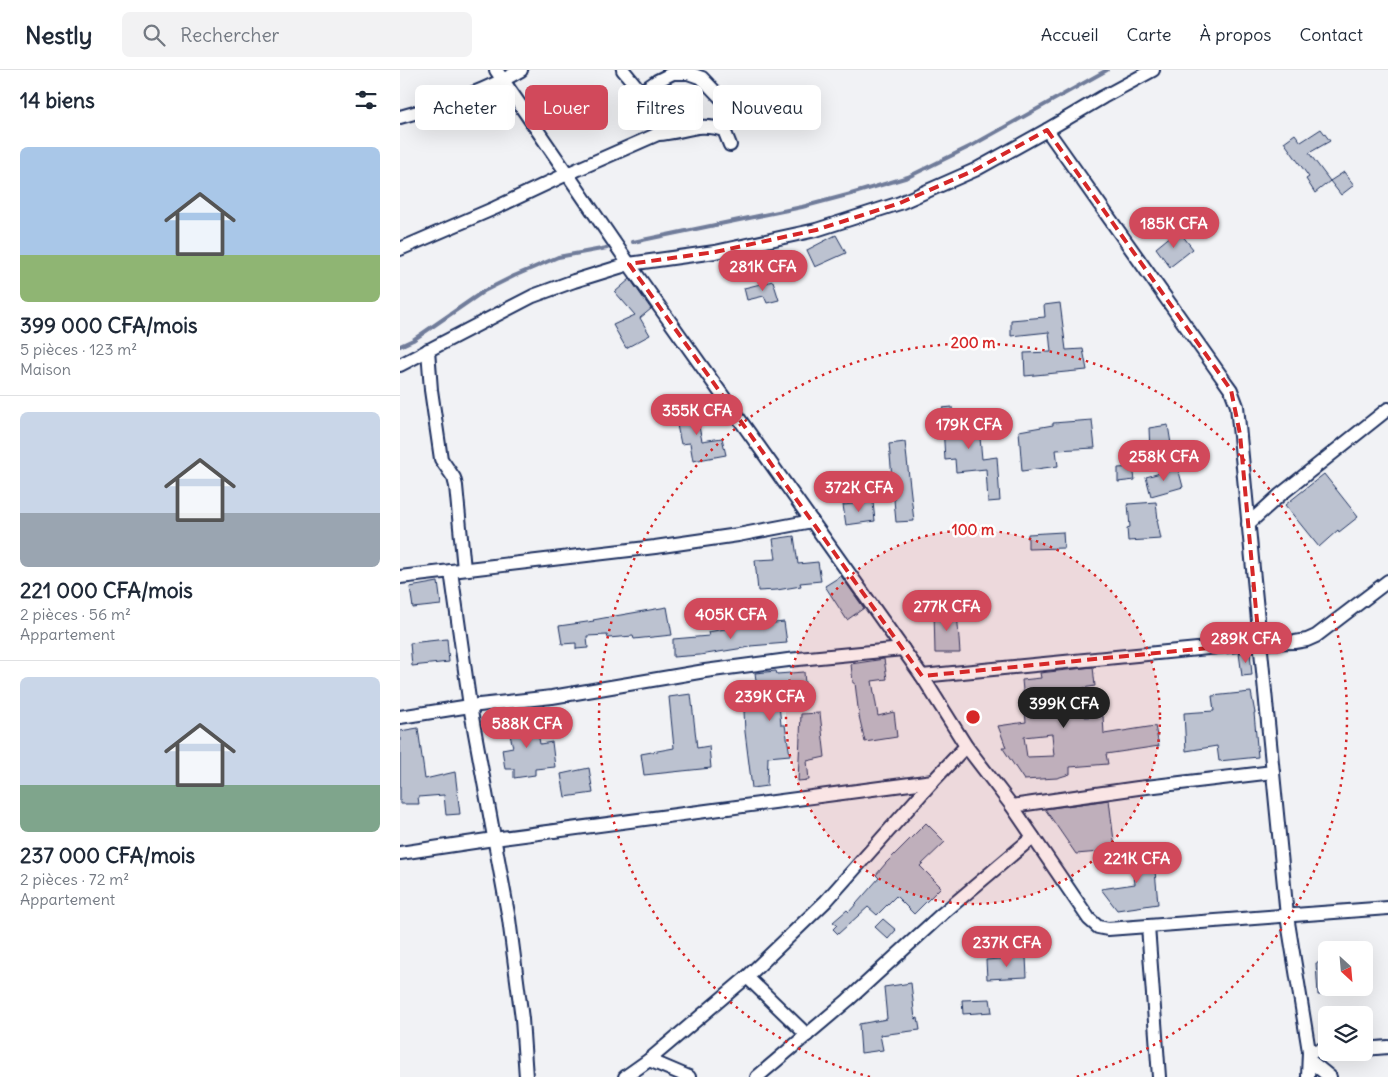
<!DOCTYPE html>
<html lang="fr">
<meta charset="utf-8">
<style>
body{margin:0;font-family:Delius,sans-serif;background:#f2f2f3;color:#1f2937;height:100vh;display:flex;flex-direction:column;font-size:19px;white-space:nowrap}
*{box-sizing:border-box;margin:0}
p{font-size:16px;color:#747a83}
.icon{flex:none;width:28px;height:28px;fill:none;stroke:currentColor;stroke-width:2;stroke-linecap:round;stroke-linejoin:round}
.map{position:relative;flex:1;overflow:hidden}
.details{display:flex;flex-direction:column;background:#fff;width:400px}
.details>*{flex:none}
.top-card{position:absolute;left:15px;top:15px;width:475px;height:45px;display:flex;gap:10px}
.needle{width:32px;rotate:154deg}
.controls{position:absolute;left:918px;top:871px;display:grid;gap:10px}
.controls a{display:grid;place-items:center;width:55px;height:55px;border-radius:8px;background:#fff;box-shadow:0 5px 20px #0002;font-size:25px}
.price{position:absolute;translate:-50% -42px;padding:0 11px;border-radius:18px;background:#d1495b;color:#fff;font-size:16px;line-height:32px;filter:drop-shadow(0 1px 2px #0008)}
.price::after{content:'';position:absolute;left:50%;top:30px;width:15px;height:11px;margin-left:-8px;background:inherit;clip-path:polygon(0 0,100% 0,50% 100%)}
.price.selected{background:#222;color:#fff}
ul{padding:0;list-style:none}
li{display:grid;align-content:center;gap:10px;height:265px;padding:0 20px}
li+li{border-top:1px solid #e0e1e3}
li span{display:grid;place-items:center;height:155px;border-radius:8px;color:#555}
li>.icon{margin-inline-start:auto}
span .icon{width:90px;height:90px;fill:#fffc;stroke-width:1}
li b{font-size:21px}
h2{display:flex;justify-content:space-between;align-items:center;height:60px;padding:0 20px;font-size:21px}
.tag{padding:0 18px;border-radius:8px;background:#fff;box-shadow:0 5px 20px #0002;font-size:18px;line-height:45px}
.tag.selected{background:#d1495b;color:#fff}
header{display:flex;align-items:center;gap:30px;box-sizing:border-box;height:70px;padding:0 25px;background:#fff;border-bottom:1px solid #e0e1e3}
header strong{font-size:24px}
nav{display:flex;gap:28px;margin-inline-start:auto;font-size:18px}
.search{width:350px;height:45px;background:#f2f2f3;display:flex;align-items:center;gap:12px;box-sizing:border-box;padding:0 18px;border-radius:8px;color:#747a83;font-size:19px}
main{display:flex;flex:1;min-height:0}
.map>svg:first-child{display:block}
</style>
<header>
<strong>Nestly</strong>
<div class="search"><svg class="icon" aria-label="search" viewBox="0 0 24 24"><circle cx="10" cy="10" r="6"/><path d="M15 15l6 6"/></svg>Rechercher</div>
<nav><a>Accueil</a><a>Carte</a><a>À propos</a><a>Contact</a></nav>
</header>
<main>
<section class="details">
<h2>14 biens<svg class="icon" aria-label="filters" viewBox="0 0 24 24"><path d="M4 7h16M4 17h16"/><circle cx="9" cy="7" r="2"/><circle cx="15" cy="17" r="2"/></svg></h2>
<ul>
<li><span style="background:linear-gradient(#a9c7e8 70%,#8fb573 0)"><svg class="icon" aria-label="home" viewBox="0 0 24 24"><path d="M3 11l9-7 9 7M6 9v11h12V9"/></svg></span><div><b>399 000 CFA/mois</b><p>5 pièces · 123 m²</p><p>Maison</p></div></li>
<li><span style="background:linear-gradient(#c9d6e8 65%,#9aa5b1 0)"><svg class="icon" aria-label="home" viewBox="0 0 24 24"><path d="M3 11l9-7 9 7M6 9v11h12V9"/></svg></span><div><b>221 000 CFA/mois</b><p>2 pièces · 56 m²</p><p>Appartement</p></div></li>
<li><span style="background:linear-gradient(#c9d6e8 70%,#7fa58c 0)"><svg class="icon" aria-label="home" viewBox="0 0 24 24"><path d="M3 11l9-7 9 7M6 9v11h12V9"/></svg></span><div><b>237 000 CFA/mois</b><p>2 pièces · 72 m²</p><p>Appartement</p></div></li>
</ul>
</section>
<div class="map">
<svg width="988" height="1007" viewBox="0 0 988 1007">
<rect width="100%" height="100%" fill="#f1f2f5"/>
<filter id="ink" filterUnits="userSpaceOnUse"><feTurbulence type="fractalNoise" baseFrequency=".02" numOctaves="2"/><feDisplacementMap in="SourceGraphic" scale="10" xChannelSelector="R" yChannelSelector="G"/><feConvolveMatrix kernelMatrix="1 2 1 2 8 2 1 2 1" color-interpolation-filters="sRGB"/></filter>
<g filter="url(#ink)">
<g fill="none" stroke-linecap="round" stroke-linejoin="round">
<g stroke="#707c9a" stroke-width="4">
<path d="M233,172L402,137L451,124L508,107L571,76L707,0"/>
<path d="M0,276L13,270L84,221L114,206L158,187L207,178"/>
</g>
</g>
<g fill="#bcc2d0" stroke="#1b2f5e" fill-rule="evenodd">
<path d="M921,59L930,71L909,83L930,111L915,123L906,109L909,107L884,72L895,64L901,72Z"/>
<path d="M944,102L954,115L941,125L930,111Z"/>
<path d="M778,160L793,179L770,197L756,178Z"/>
<path d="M436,165L446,183L415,197L407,180Z"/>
<path d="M230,209L251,239L240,248L250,265L226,278L213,255L235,245L215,222Z"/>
<path d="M373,211L379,230L367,233L364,226L347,230L344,218Z"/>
<path d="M660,233L666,280L683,279L687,300L625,306L624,283L651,282L649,262L611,266V250L645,247L644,235Z"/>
<path d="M295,337L302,371L322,368L326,385L293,391L290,373L281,374L274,341Z"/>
<path d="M552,337L553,348L578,346L582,389L597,387L600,431L588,432L586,399L556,402L555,389L545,390L542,338Z"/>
<path d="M692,350L695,378L656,380L658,396L622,401L619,361L653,355V353Z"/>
<path d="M768,355L772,380L750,382L749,358Z"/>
<path d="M505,372L514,451L496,452L489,374Z"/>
<path d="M733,397L735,410L718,412V398Z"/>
<path d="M778,398L783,417L751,426L746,407Z"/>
<path d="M924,404L958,447L939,462L938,460L919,477L885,435Z"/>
<path d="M473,432L475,451L446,455L443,435Z"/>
<path d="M756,432L758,450H757L761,469L728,471L727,458L730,457L728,434Z"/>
<path d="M663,462L664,478L628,479V464Z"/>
<path d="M394,466L398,494L418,492L421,511L400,513L401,516L377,520L358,521L355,490L376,489L373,469Z"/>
<path d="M441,506L464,538L447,550L425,516Z"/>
<path d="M38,512L41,535L13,538L10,517Z"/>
<path d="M267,537L272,565L234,569L233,566L208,568L207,565L187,566L188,578L176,579V573L162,574L159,556L194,551L193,550L215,546Z"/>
<path d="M534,541H557L560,583H535Z"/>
<path d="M384,552L387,573L350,576V577L300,585L273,587V569L309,566L308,562L347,555V556Z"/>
<path d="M47,569L49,592L12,596L10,573Z"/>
<path d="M850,582L852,605L842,606L839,583Z"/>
<path d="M484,589L487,609L472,611L478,646L494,642L497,667L465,672L459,646L455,613H453L451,594Z"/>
<path d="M693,597L695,616L683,618L685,647L703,646L704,664L755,656L759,676L706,684L708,694L670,697V704L657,708L624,710L602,677H606L598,656L626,652L622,610L641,608L640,603ZM652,664L654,686L627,687L624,667Z"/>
<path d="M376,601L377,604L404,602L406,626L381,628L382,634H379L381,655H385L390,685L368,687L367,716L352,718L345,662L344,641L360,639L355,603Z"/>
<path d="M851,622L855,643H854L858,687L819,691L817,676L786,681L784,643L814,641L812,626Z"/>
<path d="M291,624L297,678L309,676L311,698L244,705L241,684L274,678L269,627Z"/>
<path d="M420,643L425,687L407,691L409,710L398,711L401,644Z"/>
<path d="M135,645L140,674L152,672L155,697L135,699V705L114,708V699H105L102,679L113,677L107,653L121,651L120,646Z"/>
<path d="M18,658L25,709L55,702L60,744L46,745L44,725L18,727L19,734H0V661Z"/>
<path d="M189,698L193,723L165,727L161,704Z"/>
<path d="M709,730L715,779L700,782L676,784L645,739Z"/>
<path d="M526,753L545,772L520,796L541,817L514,844L496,826L477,845L468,837L438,864L433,859L437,855L433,852L447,840L449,842L479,808L476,805L486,793Z"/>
<path d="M753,778L758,834L717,840L701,819L735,814L731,781Z"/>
<path d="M483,849L496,860L488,869L475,857Z"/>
<path d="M626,887L627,907L587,909L586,890Z"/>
<path d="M916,893H926V925H918Z"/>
<path d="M511,913L515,949L518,948L520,960L480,965L483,980L461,983L459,954L487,949L484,917Z"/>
<path d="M590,929L592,942L563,944L562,930Z"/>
</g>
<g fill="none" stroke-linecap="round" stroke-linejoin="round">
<g stroke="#1b2f5e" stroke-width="16">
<g id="minor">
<path d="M96,0L229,194L522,606L566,676L612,736L689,849L698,857L708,859L988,838"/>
<path d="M241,22L257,11L273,3H288L302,8L341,49"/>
<path d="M0,47C41,36 84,22 121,0"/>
<path d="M647,60L821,306L831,320L837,336L887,846L909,981L908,1007"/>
<path d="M258,64C283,63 298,51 324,60L330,75"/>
<path d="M0,179L95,138L167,104L258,64L260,54L255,39L223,0"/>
<path d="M28,280L31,320L41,389L54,408L56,416L64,499"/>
<path d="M0,295L133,226L174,211L229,194L315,182L416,160L500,133L575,100L647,60L703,27L753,0"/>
<path d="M848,454L880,425L988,339"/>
<path d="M51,501L70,636L109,849L122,949L126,1007"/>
<path d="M0,507L255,477L338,465L412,451"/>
<path d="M522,606L859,573L895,572L907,570L916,566L988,511"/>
<path d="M0,647L70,636L152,627L305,601L388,590L503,579"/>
<path d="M612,736L738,718L873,702"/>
<path d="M0,783L94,769L533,711"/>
<path d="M748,856L759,1007"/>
<path d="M347,907L407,965"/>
<path d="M964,979L988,977"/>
<path d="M909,981L926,980"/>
<path d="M249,990L289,1007"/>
<path d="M909,990L930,1007"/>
<path d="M225,1007L249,990L347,907L426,831L533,711L566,676"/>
<path d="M357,1007L448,930L542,844L633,767"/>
</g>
</g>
<use href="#minor" stroke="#fff" stroke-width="12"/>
</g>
</g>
<path fill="none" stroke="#d62828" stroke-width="4" stroke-dasharray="10 6" stroke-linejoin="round" d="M647,60L831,320L840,364L859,573L522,606L229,194L315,182L416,160L500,133L575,100Z"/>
<circle cx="573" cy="647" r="187" fill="#d62828" fill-opacity=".12"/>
<g fill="none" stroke="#d62828" stroke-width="2.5" stroke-dasharray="2.5 5">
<circle cx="573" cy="647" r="187"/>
<path d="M470 1007A374 374 0 1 1 676 1007"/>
</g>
<circle cx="573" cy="647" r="8" fill="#d62828" stroke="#fff" stroke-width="2.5"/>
<g font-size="15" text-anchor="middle" font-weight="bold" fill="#d62828" stroke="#fff" stroke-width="5" stroke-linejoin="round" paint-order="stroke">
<text x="573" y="278">200 m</text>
<text x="573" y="465">100 m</text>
</g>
</svg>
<div class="controls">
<a><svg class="needle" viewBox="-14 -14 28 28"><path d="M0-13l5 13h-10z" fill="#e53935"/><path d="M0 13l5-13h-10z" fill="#747a83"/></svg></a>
<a><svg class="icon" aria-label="layers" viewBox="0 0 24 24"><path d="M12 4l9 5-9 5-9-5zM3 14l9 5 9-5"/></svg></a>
</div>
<b class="price" style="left:774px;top:179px">185K CFA</b>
<b class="price" style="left:363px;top:222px">281K CFA</b>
<b class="price" style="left:297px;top:366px">355K CFA</b>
<b class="price" style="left:569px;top:380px">179K CFA</b>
<b class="price" style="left:764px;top:412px">258K CFA</b>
<b class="price" style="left:459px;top:443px">372K CFA</b>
<b class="price" style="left:547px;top:562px">277K CFA</b>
<b class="price" style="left:331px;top:570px">405K CFA</b>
<b class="price" style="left:846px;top:594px">289K CFA</b>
<b class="price" style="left:370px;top:652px">239K CFA</b>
<b class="price selected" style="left:664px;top:659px">399K CFA</b>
<b class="price" style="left:127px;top:679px">588K CFA</b>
<b class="price" style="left:737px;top:814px">221K CFA</b>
<b class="price" style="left:607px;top:898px">237K CFA</b>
<div class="top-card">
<a class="tag">Acheter</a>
<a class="tag selected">Louer</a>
<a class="tag">Filtres</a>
<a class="tag">Nouveau</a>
</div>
</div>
</main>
